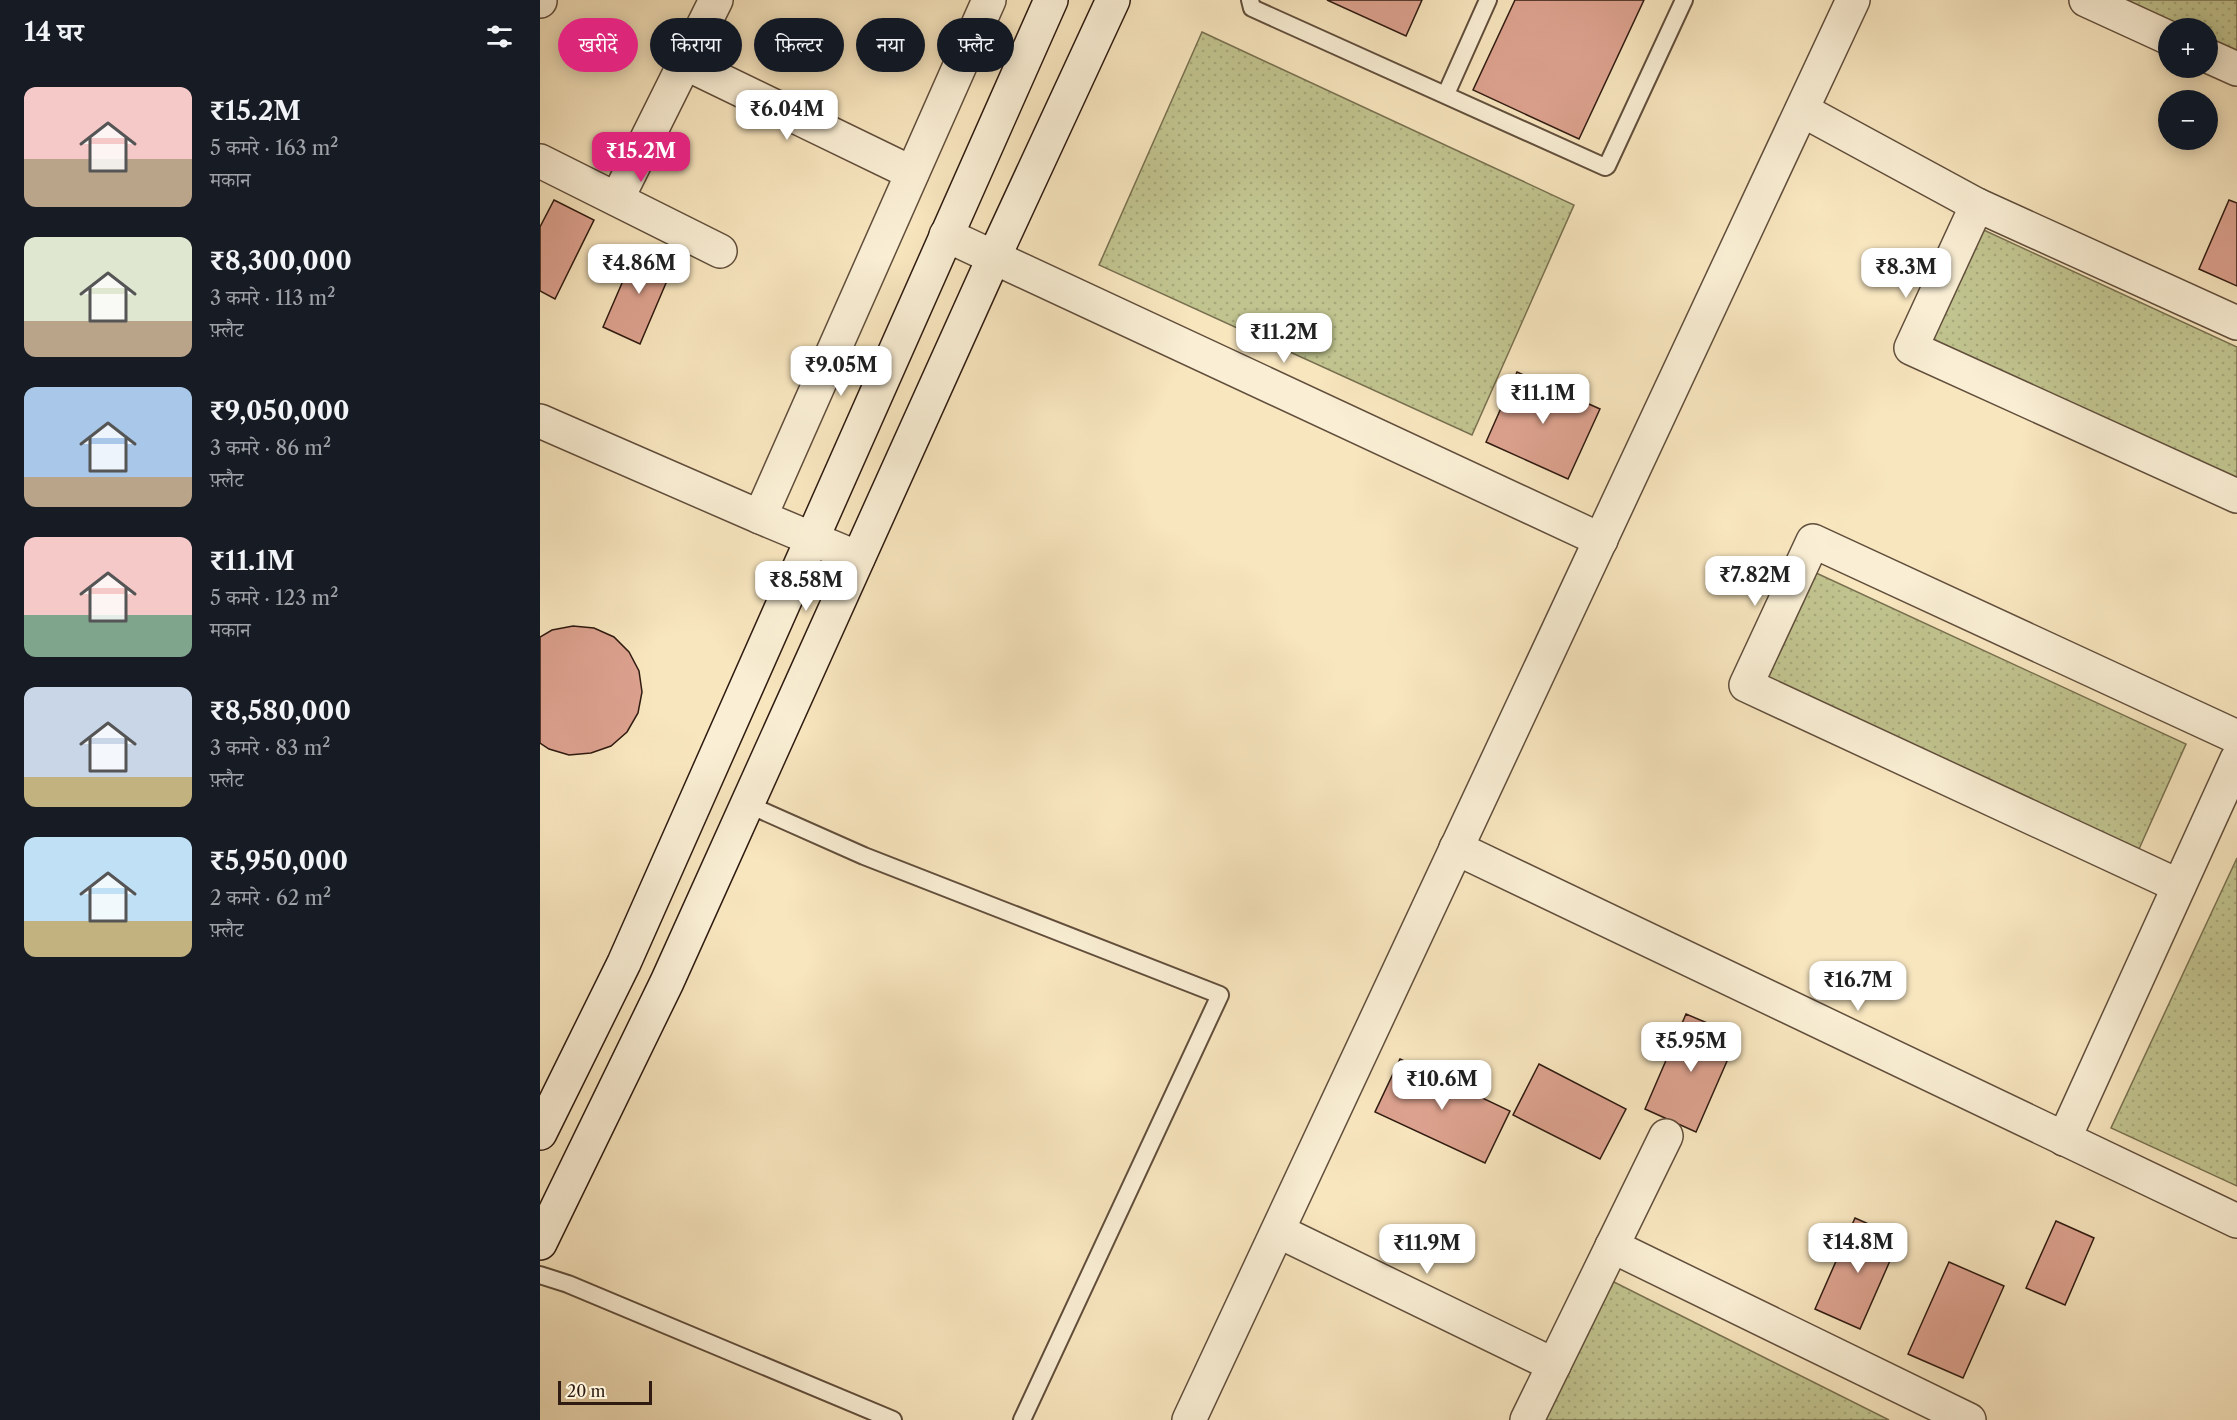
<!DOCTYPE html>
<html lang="hi">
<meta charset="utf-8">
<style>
body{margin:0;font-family:"Libre Caslon Text","Noto Serif Devanagari",serif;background:#242831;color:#f1f3f6;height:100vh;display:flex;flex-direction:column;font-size:22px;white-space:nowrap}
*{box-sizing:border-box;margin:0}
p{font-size:20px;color:#9ea1a6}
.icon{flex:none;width:33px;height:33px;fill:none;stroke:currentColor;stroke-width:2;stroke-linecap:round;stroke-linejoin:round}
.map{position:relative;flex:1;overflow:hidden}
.drawer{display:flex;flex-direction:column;background:#171b24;width:540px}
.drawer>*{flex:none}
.guide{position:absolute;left:18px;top:18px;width:570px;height:54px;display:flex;gap:12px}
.fabs{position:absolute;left:1618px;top:18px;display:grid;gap:12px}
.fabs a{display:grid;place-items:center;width:60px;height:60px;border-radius:50%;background:#171b24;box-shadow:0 3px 15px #0003;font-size:30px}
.scale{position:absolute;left:18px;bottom:15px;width:94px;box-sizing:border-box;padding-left:6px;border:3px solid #2f1b11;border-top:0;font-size:16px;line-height:21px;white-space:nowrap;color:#2f1b11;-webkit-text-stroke:4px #faefd5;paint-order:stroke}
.price{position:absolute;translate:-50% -51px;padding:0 14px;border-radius:12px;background:#fff;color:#222;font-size:20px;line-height:39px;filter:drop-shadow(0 2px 3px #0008)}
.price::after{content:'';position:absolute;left:50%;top:36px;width:18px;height:14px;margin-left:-9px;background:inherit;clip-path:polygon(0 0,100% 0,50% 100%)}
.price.active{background:#db2777;color:#fff}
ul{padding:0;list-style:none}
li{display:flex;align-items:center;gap:18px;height:150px;padding:0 24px}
li span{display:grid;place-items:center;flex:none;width:168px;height:120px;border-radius:12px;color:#555}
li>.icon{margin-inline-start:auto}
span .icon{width:72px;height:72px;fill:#fffc;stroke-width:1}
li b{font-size:26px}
h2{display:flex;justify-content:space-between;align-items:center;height:72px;padding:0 24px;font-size:26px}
.tag{padding:0 21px;border-radius:27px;background:#171b24;box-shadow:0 3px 15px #0003;font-size:21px;line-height:54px}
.tag.active{background:#db2777;color:#fff}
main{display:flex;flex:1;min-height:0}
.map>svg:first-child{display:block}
</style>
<main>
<section class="drawer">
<h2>14 घर<svg class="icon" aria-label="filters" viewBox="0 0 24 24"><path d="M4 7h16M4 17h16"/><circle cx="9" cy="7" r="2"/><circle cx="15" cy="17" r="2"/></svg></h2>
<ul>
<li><span style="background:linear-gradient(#f6c9c9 60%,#b9a48a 0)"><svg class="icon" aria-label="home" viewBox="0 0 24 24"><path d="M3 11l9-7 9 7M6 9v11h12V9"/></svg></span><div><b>₹15.2M</b><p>5 कमरे · 163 m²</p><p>मकान</p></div></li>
<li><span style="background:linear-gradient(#dfe7d0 70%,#b9a48a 0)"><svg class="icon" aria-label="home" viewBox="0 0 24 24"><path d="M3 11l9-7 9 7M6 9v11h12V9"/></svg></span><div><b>₹8,300,000</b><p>3 कमरे · 113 m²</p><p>फ़्लैट</p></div></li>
<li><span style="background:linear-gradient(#a9c7e8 75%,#b9a48a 0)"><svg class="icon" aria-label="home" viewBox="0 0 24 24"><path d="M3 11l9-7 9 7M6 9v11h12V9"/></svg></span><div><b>₹9,050,000</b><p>3 कमरे · 86 m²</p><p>फ़्लैट</p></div></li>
<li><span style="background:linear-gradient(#f6c9c9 65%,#7fa58c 0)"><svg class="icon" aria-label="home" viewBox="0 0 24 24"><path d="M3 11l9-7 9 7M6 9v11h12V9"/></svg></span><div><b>₹11.1M</b><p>5 कमरे · 123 m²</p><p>मकान</p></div></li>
<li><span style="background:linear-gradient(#c9d6e8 75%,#c2b280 0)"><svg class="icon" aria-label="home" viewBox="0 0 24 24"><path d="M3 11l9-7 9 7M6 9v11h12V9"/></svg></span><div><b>₹8,580,000</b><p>3 कमरे · 83 m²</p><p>फ़्लैट</p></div></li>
<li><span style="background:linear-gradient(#bfe0f5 70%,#c2b280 0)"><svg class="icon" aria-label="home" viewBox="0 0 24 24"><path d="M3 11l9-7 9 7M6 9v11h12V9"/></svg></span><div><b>₹5,950,000</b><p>2 कमरे · 62 m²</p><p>फ़्लैट</p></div></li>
</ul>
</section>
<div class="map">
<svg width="1697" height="1420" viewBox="0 0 1697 1420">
<defs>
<pattern id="park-dots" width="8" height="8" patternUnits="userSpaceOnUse" patternTransform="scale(1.5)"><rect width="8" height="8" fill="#c1c48f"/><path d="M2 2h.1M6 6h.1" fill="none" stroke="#a6a87a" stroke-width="1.8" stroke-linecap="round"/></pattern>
</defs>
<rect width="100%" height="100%" fill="#f8e6bf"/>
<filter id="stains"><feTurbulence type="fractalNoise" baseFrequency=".00333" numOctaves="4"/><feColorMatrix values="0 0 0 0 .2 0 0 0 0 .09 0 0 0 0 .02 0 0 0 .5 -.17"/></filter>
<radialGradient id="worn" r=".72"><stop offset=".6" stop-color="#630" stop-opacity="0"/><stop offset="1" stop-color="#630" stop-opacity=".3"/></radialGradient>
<g fill="url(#park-dots)" stroke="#787050" stroke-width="1.5">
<path d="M1567,0H1697V58L1668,45V28H1631Z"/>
<path d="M662,32L1034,205L932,435L559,265Z"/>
<path d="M1435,226L1697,347V479L1387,337Z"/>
<path d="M1274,572L1646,744L1595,858L1225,685Z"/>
<path d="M1697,858V1186L1571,1128Z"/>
<path d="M1066,1278L1349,1420H998Z"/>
</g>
<g fill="#dda28f" stroke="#2f1b11" stroke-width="1.5">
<path d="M787,0H882L866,36Z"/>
<path d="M975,0H1104L1039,139L933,90Z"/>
<path d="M14,200L54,220L15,299L0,291V227Z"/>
<path d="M1689,200L1697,203V286L1659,269Z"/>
<path d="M98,246L135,262L100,344L63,327Z"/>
<path d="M977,372L1060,409L1028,479L946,442Z"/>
<path d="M33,626L54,628L74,637L89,652L99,671L102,692L98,713L87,732L71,746L51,753L29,755L9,749L0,743V637L12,630Z"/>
<path d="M1146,1014L1198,1036L1156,1132L1105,1109Z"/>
<path d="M860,1059L970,1111L945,1163L835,1112Z"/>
<path d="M999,1064L1086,1109L1060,1159L973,1115Z"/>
<path d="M1315,1218L1360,1238L1320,1329L1275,1309Z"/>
<path d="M1516,1221L1554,1238L1525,1305L1486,1288Z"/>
<path d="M1409,1262L1464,1286L1423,1378L1368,1354Z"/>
</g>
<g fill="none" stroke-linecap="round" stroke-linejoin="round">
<g stroke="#614e3c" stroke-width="20">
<g id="lane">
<path d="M710,0L712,8L1065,167L1067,166L1144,0"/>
<path d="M906,94L948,0"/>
<path d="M207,804L324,856L680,995L482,1420"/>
<path d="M0,1275L28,1284L353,1420"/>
</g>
</g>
<g stroke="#614e3c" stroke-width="36">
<g id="street">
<path d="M1546,0L1629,38"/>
<path d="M0,1V0"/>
<path d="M1668,56L1697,69"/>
<path d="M145,63L372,173"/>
<path d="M1262,110L1437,205"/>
<path d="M0,161L180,251"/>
<path d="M77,199L176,0"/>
<path d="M406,235L1061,540"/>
<path d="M1697,323L1437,205L1371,348L1697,496"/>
<path d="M0,421L220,517L449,0"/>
<path d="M220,517L318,558"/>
<path d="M916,848L1697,1221"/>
<path d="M1639,886L1206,685L1273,541L1697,737"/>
<path d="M1524,1139L1697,759"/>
<path d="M738,1231L1014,1365"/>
<path d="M1072,1246L1429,1420"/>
<path d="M649,1420L1313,0"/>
<path d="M987,1420L1126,1136"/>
</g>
</g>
<g stroke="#2f1b11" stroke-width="36">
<g id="secondary">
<path d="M0,1133L84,963L511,0"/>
<path d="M0,1243L127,982L454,257L573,0"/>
</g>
</g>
<use href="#lane" stroke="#faefd5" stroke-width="16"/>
<use href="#street" stroke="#faefd5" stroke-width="33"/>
<use href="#secondary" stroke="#faefd5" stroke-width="33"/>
</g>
<rect width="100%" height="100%" filter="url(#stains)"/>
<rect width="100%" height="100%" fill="url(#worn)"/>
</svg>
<div class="fabs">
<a>+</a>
<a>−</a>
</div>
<div class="scale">20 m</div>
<b class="price" style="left:247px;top:141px">₹6.04M</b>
<b class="price active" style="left:101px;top:183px">₹15.2M</b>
<b class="price" style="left:99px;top:295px">₹4.86M</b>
<b class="price" style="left:1366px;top:299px">₹8.3M</b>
<b class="price" style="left:744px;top:364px">₹11.2M</b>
<b class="price" style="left:301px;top:397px">₹9.05M</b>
<b class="price" style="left:1003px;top:425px">₹11.1M</b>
<b class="price" style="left:1215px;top:607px">₹7.82M</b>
<b class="price" style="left:266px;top:612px">₹8.58M</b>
<b class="price" style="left:1318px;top:1012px">₹16.7M</b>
<b class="price" style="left:1151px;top:1073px">₹5.95M</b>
<b class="price" style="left:902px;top:1111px">₹10.6M</b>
<b class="price" style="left:1318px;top:1274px">₹14.8M</b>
<b class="price" style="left:887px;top:1275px">₹11.9M</b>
<div class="guide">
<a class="tag active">खरीदें</a>
<a class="tag">किराया</a>
<a class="tag">फ़िल्टर</a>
<a class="tag">नया</a>
<a class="tag">फ़्लैट</a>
</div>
</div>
</main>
